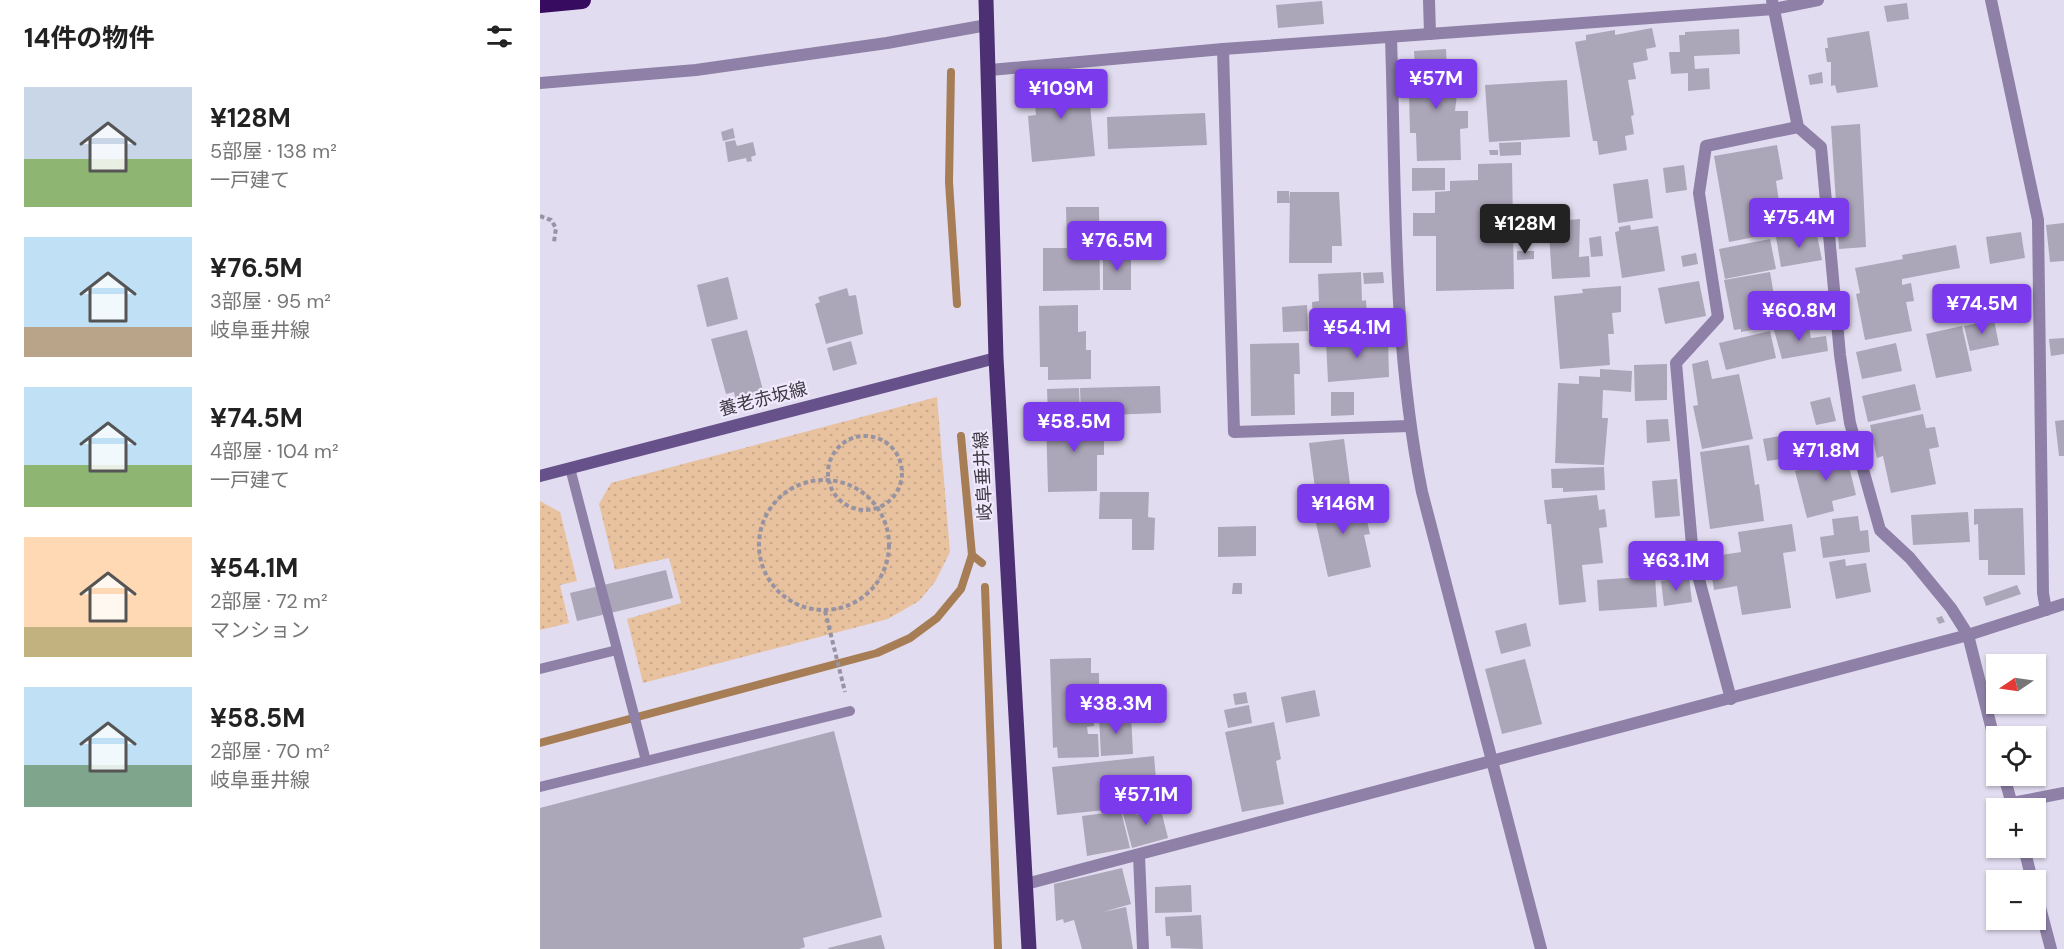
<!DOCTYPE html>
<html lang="ja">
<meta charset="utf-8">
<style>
body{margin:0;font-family:"DM Sans","Noto Sans JP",sans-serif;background:#f2f2f2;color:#222;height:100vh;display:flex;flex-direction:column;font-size:22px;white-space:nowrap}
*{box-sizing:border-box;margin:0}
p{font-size:20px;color:#767676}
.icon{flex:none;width:33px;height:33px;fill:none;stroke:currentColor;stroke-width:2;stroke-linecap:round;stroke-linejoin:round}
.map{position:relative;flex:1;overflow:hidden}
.details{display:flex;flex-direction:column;background:#fff;width:540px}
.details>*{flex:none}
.needle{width:39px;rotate:257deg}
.controls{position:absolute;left:1446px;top:654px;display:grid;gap:12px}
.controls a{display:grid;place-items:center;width:60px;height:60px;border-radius:0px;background:#fff;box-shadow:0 2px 4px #0004;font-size:30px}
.price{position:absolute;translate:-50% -51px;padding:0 14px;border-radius:6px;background:#7c3aed;color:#fff;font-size:20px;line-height:39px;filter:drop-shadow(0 2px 3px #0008)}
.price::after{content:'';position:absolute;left:50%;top:36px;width:18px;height:14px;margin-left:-9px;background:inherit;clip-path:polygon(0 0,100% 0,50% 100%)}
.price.selected{background:#222;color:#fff}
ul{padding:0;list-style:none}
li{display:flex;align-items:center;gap:18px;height:150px;padding:0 24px}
li span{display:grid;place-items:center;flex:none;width:168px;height:120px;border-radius:0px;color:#555}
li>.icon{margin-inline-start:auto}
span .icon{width:72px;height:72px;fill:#fffc;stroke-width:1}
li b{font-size:26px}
h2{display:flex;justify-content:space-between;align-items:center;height:72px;padding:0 24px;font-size:26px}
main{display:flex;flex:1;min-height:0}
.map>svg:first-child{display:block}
</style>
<main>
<section class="details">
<h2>14件の物件<svg class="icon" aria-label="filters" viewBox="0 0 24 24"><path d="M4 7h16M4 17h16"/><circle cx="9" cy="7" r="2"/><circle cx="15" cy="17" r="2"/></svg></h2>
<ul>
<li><span style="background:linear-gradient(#c9d6e8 60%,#8fb573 0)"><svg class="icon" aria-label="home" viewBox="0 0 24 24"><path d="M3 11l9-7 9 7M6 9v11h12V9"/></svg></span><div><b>¥128M</b><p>5部屋 · 138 m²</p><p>一戸建て</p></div></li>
<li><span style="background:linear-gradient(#bfe0f5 75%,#b9a48a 0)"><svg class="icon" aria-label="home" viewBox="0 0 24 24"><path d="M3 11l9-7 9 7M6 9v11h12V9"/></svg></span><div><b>¥76.5M</b><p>3部屋 · 95 m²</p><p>岐阜垂井線</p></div></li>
<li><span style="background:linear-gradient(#bfe0f5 65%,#8fb573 0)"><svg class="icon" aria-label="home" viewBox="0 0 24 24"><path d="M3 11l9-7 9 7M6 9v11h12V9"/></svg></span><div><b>¥74.5M</b><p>4部屋 · 104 m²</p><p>一戸建て</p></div></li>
<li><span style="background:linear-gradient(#ffd9b3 75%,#c2b280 0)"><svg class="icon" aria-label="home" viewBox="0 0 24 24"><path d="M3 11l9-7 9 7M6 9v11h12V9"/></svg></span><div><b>¥54.1M</b><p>2部屋 · 72 m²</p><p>マンション</p></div></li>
<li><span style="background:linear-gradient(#bfe0f5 65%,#7fa58c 0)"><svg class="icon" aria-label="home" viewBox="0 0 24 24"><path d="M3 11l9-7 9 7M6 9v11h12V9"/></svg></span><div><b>¥58.5M</b><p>2部屋 · 70 m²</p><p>岐阜垂井線</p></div></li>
</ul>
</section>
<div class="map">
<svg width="1524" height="949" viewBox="0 0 1524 949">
<defs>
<pattern id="grass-dots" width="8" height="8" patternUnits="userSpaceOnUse" patternTransform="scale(1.5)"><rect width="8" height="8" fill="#e8c29f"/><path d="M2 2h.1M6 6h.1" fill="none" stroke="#c8a78a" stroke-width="1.8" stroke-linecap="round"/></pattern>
</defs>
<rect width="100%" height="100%" fill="#e2dcf0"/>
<g fill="url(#grass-dots)">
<path d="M397,397L410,552L395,582L379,601L348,619L103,683L87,619L141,603L129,558L75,570L59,504L71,483Z"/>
<path d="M0,501L20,512L37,581L20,585L29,623L0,630Z"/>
</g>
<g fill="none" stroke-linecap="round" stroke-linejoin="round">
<g stroke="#a67d55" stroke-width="8">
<path d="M411,72L409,182L417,304"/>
<path d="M432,555L442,563"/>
<path d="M445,587L458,949"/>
<path d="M0,743L337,653L370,638L397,618L421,589L432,555L421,436"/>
</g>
</g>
<g fill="#aca6b9">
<path d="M782,1L784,24L738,28L736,5Z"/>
<path d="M1367,3L1369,19L1347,22L1344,6Z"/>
<path d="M1112,28L1116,47L1106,49L1108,60L1093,63L1096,79L1088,80L1094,115L1091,116L1094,134L1085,136L1087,150L1059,155L1057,141H1053L1035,42L1046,40V35L1075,30V35Z"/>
<path d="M1199,29L1200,54L1154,56L1155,69L1169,68L1170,89L1148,91V73L1131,74L1129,52H1140L1139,35H1145V32Z"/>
<path d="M1329,31L1338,87L1297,93L1295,85L1291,86V62H1287L1285,48H1288L1287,38Z"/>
<path d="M906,49L908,86H918L915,111H928V128L920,129L921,160L877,161L876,133H870L869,93L897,92V86L876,87L874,51Z"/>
<path d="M1282,72L1283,83L1270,85L1268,75Z"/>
<path d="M547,75L555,156L492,162L488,116L496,115L493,80Z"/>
<path d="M1027,80L1030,137L949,142L945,85Z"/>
<path d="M665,113L667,145L568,149L567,117Z"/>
<path d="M1320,124L1326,247L1299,249L1291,126Z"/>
<path d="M193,128L195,138L183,141L181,132Z"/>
<path d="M195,140L197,146L213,142L216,155L211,157L212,161L207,162L206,158L188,162L185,142Z"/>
<path d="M981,142V155L960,156L959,143Z"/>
<path d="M1237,145L1243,179L1236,181L1239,202L1230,203L1235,233L1189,242L1174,156Z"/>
<path d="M949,150H958V155H950Z"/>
<path d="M972,163L974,289L896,291V236H873V213H895V192L910,191V181L938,180V164Z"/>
<path d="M1144,165L1147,190L1126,193L1123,168Z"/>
<path d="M872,168H905V190L872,191Z"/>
<path d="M1108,179L1113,218L1078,223L1073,184Z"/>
<path d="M737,191H749L750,203H737Z"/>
<path d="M750,192H799L802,246H792V263H749Z"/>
<path d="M526,207H559L560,290L503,291V248H527Z"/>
<path d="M1040,219L1039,257L1049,256L1050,277L1012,279L1009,233L1020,232L1019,221Z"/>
<path d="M1524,223V261L1510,262L1506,225Z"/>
<path d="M1090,225L1091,230L1118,226L1125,271L1082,278L1075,232L1079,231V227Z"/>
<path d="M1276,230L1282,260L1241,267L1236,237Z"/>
<path d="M1481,232L1485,258L1450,264L1446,237Z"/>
<path d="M1061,236L1063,256L1051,257L1049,238Z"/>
<path d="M1230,239L1236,269L1185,279L1179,249Z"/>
<path d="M1416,245L1420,268L1362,279V285L1371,283L1374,301L1366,302L1372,331L1325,340L1316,294L1320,293L1315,268L1363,259L1362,255Z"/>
<path d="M977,251H994V259L977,260Z"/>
<rect x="563" y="253" width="28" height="37"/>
<path d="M1156,253L1158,264L1143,267L1141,256Z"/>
<path d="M821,272L822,301L826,300L827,317L821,318L822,336L781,338L780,320L773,321L772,302L779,301L778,274Z"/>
<path d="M843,272L844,283L824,284L823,273Z"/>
<path d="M1230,272L1239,325L1201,332V329L1194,330L1184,280Z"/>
<path d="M188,277L198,319L167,327L157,285Z"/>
<path d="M1159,281L1166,316L1125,324L1118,288Z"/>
<path d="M1081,286V312L1072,313L1074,334H1068L1070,365L1020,369L1014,296L1043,293L1042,289Z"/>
<path d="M307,288L309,296L316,295L323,334L286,344L275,304L280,302L278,297Z"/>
<path d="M538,305V332L546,331V350H551V379L508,380V367H500L499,306Z"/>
<path d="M767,305L768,331L743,332L742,307Z"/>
<path d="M1454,320L1459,345L1430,351L1424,326Z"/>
<path d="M1268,323L1271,338L1286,336L1288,351L1242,359L1234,330Z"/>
<path d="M1422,326L1432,371L1396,378L1386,334Z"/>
<path d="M207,330L224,394L196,402L194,392L186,394L171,339Z"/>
<path d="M1230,331L1236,358L1186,370L1179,343Z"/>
<path d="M848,338L849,377L788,382L786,341Z"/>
<path d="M1524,338V354L1511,356L1509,339Z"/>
<path d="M769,340H782V345L770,346Z"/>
<path d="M311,341L317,364L293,371L287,348Z"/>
<path d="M759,343L760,374H754L755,415L711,416L710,344Z"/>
<path d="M1356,343L1362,371L1322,379L1316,352Z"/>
<path d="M1168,360L1172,379L1199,374L1213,439L1162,449L1153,406L1158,405L1152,364Z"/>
<path d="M1127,364V400L1095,401L1094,365Z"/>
<path d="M1060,369L1092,371L1091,392L1063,390L1062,418H1068L1064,465L1015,463L1018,383L1039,384V376L1060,377Z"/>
<path d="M1375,384L1381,410L1328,422L1322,396Z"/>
<path d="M620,386L621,413L541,416L540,388Z"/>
<path d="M539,388L540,413L508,414L507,389Z"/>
<path d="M791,392H814V415L791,416Z"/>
<path d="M1290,397L1296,421L1276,425L1270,402Z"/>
<path d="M1383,414L1386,428L1395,427L1399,447L1389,449L1396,484L1351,493L1343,456L1337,458L1330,425Z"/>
<path d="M564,417V455H557V491L508,492L506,418Z"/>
<path d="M1128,419L1130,441L1107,443L1106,420Z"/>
<path d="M1524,420V456H1519L1515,421Z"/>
<path d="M1246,435L1250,458L1227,461L1223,439Z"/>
<path d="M804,439L810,484L775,488L769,443Z"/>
<path d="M1209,445L1215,485L1219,484L1224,521L1170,529L1160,452Z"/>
<path d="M1304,446L1316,495L1292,501L1294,511L1267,518L1255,471L1279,465L1276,453Z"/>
<path d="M1064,467L1065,490L1023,492V488H1012L1011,469Z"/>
<path d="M1137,479L1140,516L1115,518L1112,481Z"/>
<path d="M560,492H609L608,517L615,518L614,550H592V519H559Z"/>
<path d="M821,494L830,534L824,535L831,567L788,577L772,505Z"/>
<path d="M1057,495L1059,510L1065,509L1067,527L1059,528L1063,563L1042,565L1046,602L1019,605L1011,524H1007L1004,500Z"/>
<path d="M1483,508L1485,575H1448V560H1439L1438,524L1434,525V509Z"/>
<path d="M1428,512L1430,542L1373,545L1371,515Z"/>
<path d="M1318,516L1320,531L1328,530L1330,552L1283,558L1280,537L1294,535L1292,519Z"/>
<path d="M1252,524L1256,551L1243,553L1251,608L1202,615L1197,586L1174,590L1169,557L1201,552L1198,532Z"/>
<path d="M716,526V556L678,557V527Z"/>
<path d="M1305,559L1306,566L1326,563L1331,592L1296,599L1289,562Z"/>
<path d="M126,570L133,598L37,621L30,593Z"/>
<path d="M1115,576L1117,607L1059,611L1057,580Z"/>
<path d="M1149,577L1152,602L1124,606L1121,581Z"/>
<path d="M693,583H702V594H692Z"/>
<path d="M1477,585L1481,594L1446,606L1443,597Z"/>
<path d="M1402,616L1405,622L1399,624L1396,618Z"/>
<path d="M986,623L991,646L961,654L955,631Z"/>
<path d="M551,658V673H559V691H553L554,726L547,727L548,734H558L559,757L518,758L517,747L513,748L510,659Z"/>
<path d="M985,659L1002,724L962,734L945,669Z"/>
<path d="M775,690L780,716L746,723L741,697Z"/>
<path d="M706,692L708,703L695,705L693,694Z"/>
<path d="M709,705L712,723L688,728L684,710Z"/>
<path d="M605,711V720L597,721V712Z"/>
<path d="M591,714L593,754L561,756L559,716Z"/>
<path d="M734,722L741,759L736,761L744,804L702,812L685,732Z"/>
<path d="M294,731L342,917L263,938L265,947L259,949H0V808Z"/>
<path d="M614,756L617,790L573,795L572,789L563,790L565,810L517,815L512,767Z"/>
<path d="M622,802L625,810H621L628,838L592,848L583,814L594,811L596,815L604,813L602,808Z"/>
<path d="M581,811L590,848L547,856L542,816Z"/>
<path d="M582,868L591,904L563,912L586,907L593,949H542L534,920L524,923L523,919L516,921L514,884Z"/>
<path d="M651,885L652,912L615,913V887Z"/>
<path d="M661,915L663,949L631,948L630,936H626L625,917Z"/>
<path d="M341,935L345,949H289L288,948Z"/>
</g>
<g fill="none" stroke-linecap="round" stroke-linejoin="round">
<g stroke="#9893a2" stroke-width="4" stroke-dasharray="4.5 3" stroke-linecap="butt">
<path d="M0,216L11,220L16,228L14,242"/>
<circle cx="325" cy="473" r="37"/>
<circle cx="284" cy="545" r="65"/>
<path d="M285,611L305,692"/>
</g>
<g stroke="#8e80a7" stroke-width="10">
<path d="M30,468L106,761"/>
<path d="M0,669L77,650"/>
<path d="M0,787L310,711"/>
</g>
<g stroke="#8e80a7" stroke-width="12">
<path d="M889,0L890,34"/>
<path d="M1232,0L1258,127L1281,147L1300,355L1310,423L1340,530L1370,558L1411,608L1428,635L1456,746"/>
<path d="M1451,0L1498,220L1503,593L1506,610"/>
<path d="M851,38C856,189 852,343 882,492L1001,949"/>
<path d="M683,49L694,432L869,426"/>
<path d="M450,70L683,49L1234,9L1278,0"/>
<path d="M0,83L156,70L347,43L447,25"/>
<path d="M1191,699L1153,557L1136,363L1178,317L1159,193L1166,146L1258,127"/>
<path d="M1464,776L1473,808"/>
<path d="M1472,803L1524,793"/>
<path d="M1484,848L1492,880"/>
<path d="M599,856L603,949"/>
<path d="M486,884L1428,635L1524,604"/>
<path d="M1496,892L1511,949"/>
</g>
<path stroke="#67518a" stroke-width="12" d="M0,476L456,358"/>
<path stroke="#4d2f74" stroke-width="15" d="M446,0L456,358L489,949"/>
<path stroke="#370b60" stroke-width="18" d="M0,4L42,0"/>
</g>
<g text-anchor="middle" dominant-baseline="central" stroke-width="4.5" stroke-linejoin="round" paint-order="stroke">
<g font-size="18" fill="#3d3a42" stroke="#f0e9fd">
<text transform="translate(223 399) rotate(-14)">養老赤坂線</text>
<text transform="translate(443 476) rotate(-93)">岐阜垂井線</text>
</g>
</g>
</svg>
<div class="controls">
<a><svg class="needle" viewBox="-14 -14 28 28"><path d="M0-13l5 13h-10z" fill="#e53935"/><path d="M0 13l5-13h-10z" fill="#767676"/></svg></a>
<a><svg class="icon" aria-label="locate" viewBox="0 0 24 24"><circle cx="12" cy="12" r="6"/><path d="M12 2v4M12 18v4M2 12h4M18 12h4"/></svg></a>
<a>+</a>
<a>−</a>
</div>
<b class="price" style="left:896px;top:110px">¥57M</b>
<b class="price" style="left:521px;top:120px">¥109M</b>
<b class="price" style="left:1259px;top:249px">¥75.4M</b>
<b class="price selected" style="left:985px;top:255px">¥128M</b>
<b class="price" style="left:577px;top:272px">¥76.5M</b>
<b class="price" style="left:1442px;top:335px">¥74.5M</b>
<b class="price" style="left:1259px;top:342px">¥60.8M</b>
<b class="price" style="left:817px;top:359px">¥54.1M</b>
<b class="price" style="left:534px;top:453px">¥58.5M</b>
<b class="price" style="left:1286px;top:482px">¥71.8M</b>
<b class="price" style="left:803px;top:535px">¥146M</b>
<b class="price" style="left:1136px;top:592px">¥63.1M</b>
<b class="price" style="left:576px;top:735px">¥38.3M</b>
<b class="price" style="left:606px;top:826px">¥57.1M</b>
</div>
</main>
